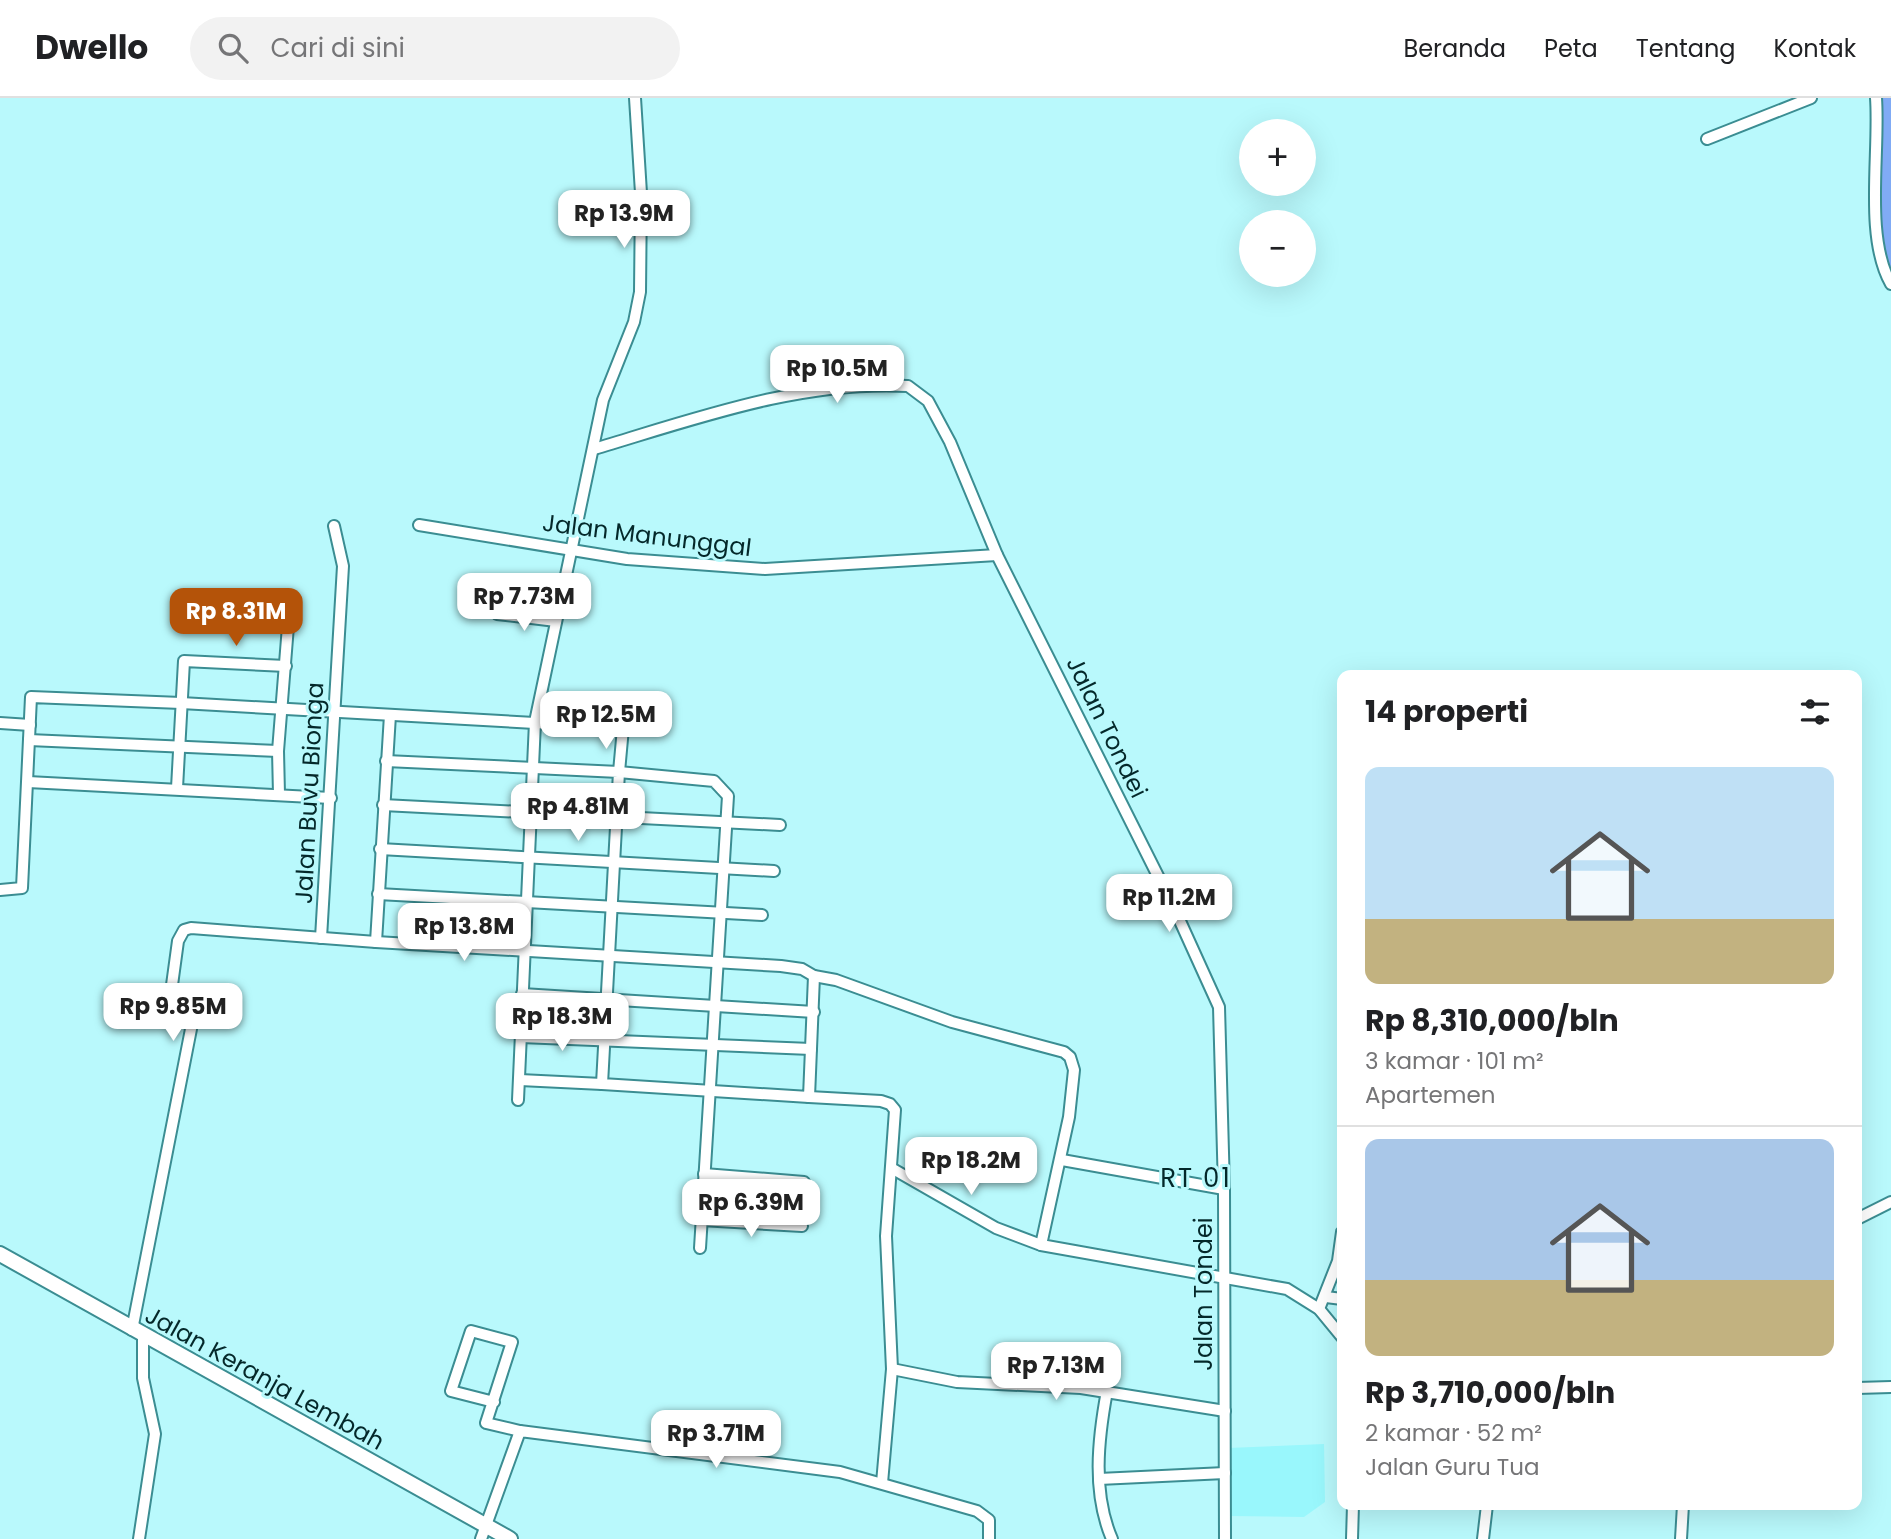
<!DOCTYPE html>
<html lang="id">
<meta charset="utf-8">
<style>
body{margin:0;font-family:Poppins,sans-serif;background:#f2f2f2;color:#202124;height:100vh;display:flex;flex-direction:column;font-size:26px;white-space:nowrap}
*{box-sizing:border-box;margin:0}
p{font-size:23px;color:#757577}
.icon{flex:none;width:38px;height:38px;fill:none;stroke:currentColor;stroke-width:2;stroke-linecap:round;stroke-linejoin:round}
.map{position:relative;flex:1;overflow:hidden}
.panel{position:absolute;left:1337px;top:572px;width:525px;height:840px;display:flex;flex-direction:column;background:#fff;border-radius:14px;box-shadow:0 7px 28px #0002}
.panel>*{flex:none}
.fabs{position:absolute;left:1239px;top:21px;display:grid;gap:14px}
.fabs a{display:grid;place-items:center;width:77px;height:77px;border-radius:50%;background:#fff;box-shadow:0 7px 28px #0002;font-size:35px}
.price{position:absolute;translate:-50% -60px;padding:0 16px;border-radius:14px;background:#fff;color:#222;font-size:23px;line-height:46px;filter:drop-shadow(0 2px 4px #0008)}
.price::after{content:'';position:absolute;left:50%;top:42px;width:21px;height:16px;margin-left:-10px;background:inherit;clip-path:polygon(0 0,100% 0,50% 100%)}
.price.on{background:#b45309;color:#fff}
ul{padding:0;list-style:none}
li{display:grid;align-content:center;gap:14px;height:371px;padding:0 28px}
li+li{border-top:2px solid #e0e0e0}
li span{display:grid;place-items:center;height:217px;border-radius:14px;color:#555}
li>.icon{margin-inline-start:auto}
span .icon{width:126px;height:126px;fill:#fffc;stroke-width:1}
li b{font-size:30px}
h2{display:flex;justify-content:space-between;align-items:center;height:84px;padding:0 28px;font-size:30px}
header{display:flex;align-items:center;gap:42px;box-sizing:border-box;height:98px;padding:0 35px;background:#fff;border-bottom:2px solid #e0e0e0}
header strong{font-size:33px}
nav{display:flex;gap:38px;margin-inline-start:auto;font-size:24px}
.search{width:490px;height:63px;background:#f2f2f2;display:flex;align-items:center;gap:18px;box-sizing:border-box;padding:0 24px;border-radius:38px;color:#757577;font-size:26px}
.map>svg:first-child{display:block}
</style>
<header>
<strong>Dwello</strong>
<div class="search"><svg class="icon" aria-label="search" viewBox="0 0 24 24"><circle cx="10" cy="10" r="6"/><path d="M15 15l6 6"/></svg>Cari di sini</div>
<nav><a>Beranda</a><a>Peta</a><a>Tentang</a><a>Kontak</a></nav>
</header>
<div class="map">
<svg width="1891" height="1441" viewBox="0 0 1891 1441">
<rect width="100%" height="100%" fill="#b9f9fc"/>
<path fill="#99f7fc" d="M1324,1346L1325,1404L1304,1419L1229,1418L1228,1350Z"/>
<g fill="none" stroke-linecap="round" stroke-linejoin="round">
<path stroke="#80abf5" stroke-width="16" d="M1890,0L1888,147L1891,162"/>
<g stroke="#3b8d92" stroke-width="14">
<g id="minor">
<path d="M1876,0C1880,55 1864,139 1891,186"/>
<path d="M1707,41L1811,0"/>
<path d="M594,351C695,321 801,282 908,288L928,303L950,344L997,457L1175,812L1219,909L1224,1091L1225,1441"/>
<path d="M419,427L627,461L765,471L997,457"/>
<path d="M497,516L556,523"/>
<path d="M0,625L30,627"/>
<path d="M29,642L278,653"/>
<path d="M386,663L619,674L602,986L809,999L814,878"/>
<path d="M28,684L331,700"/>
<path d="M177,690L184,563L286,568"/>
<path d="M279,696L278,653L288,528"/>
<path d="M383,707L780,727"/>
<path d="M380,751L774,773"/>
<path d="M0,792L22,790L31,599L181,605L623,630L619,674L714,683L728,698L700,1150"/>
<path d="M378,796L762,817"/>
<path d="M321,840L343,468L334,428"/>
<path d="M376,844L390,617"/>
<path d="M522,896L814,914"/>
<path d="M521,939L811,951"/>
<path d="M520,982L602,986"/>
<path d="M809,999L881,1003L890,1006L895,1012L886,1138L892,1271L882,1385"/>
<path d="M518,1002L535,624L603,302L634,224L640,194L641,95L635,0"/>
<path d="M1062,1062L1224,1091"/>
<path d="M893,1071L996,1130L1041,1147"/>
<path d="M704,1076L804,1084"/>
<path d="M1857,1121L1891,1104"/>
<path d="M701,1122L802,1128"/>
<path d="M1326,1199L1342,1201"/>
<path d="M1319,1211L1338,1163L1342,1134"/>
<path d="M132,1232L191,931L188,923L171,916L169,909L178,843L184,832L191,830L376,844L781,868L802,871L814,878L836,882L952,924L1064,954L1070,959L1074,972L1069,1019L1041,1147L1287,1191L1319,1211L1342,1239"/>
<path d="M892,1271L957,1284L1081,1290L1225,1313"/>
<path d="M1857,1290L1891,1289"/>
<path d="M1107,1293C1098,1341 1092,1395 1112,1441"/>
<path d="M494,1304L451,1293L471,1233L512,1244L486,1325L520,1333"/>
<path d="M1099,1381L1225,1375"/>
<path d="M139,1441L155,1336L143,1280V1238"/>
<path d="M481,1441L520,1333L840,1374L977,1413L989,1422V1441"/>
<path d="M1352,1441L1353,1407"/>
<path d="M1483,1441L1487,1407"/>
<path d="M1681,1441L1683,1407"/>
</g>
</g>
<g stroke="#3b8d92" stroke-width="18">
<path id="major" d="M0,1156L510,1441"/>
</g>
<use href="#minor" stroke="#fff" stroke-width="10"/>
<use href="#major" stroke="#fff" stroke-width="14"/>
</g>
<g text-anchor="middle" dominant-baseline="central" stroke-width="6" stroke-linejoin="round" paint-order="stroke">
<g font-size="24" fill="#04282a" stroke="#b9f9fc">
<text transform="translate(647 437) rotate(7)">Jalan Manunggal</text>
<text transform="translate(1107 629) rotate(64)">Jalan Tondei</text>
<text transform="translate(309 695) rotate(-87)">Jalan Buvu Bionga</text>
<text transform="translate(1203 1196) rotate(-90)">Jalan Tondei</text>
<text transform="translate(265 1280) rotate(29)">Jalan Keranja Lembah</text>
</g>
<g font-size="26" letter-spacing="2" fill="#04282a" stroke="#b9f9fc">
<text x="1196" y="1080">RT 01</text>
</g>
</g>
</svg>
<div class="fabs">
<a>+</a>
<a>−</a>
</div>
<b class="price" style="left:624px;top:152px">Rp 13.9M</b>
<b class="price" style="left:837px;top:307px">Rp 10.5M</b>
<b class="price" style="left:524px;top:535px">Rp 7.73M</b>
<b class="price on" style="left:236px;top:550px">Rp 8.31M</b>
<b class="price" style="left:606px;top:653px">Rp 12.5M</b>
<b class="price" style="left:578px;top:745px">Rp 4.81M</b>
<b class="price" style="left:1169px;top:836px">Rp 11.2M</b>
<b class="price" style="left:464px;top:865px">Rp 13.8M</b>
<b class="price" style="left:173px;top:945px">Rp 9.85M</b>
<b class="price" style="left:562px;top:955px">Rp 18.3M</b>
<b class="price" style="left:971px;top:1099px">Rp 18.2M</b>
<b class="price" style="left:751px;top:1141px">Rp 6.39M</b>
<b class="price" style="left:1056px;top:1304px">Rp 7.13M</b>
<b class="price" style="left:716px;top:1372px">Rp 3.71M</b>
<section class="panel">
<h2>14 properti<svg class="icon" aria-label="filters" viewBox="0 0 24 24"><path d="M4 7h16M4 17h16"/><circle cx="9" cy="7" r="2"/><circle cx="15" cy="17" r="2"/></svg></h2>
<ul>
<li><span style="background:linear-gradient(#bfe0f5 70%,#c2b280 0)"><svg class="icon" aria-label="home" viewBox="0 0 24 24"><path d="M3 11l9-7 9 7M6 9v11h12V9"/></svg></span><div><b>Rp 8,310,000/bln</b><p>3 kamar · 101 m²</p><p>Apartemen</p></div></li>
<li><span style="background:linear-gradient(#a9c7e8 65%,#c2b280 0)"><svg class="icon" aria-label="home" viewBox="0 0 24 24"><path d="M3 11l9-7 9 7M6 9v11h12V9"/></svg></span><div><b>Rp 3,710,000/bln</b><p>2 kamar · 52 m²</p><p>Jalan Guru Tua</p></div></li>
</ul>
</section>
</div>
